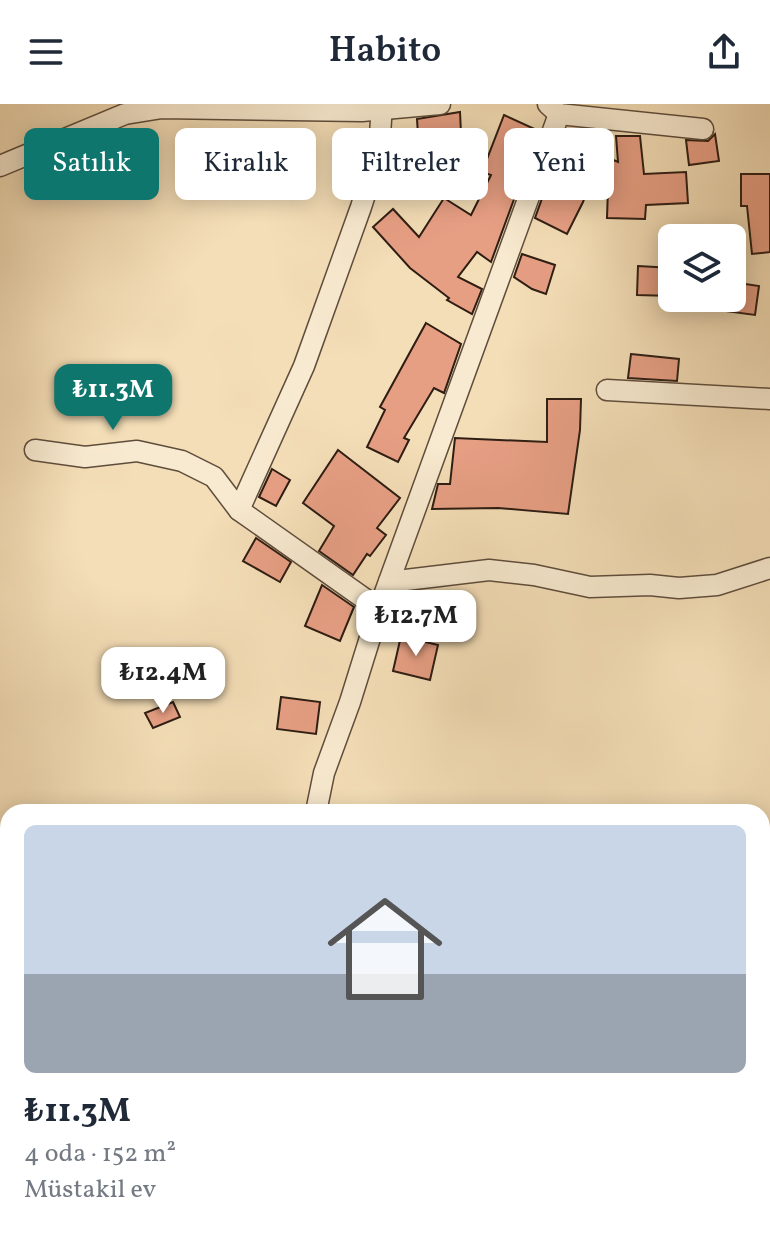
<!DOCTYPE html>
<html lang="tr">
<meta charset="utf-8">
<style>
body{margin:0;font-family:Vollkorn,serif;background:#f6f6f7;color:#1f2937;height:100vh;display:flex;flex-direction:column;font-size:30px;white-space:nowrap}
*{box-sizing:border-box;margin:0}
p{font-size:26px;color:#747a83}
.icon{flex:none;width:44px;height:44px;fill:none;stroke:currentColor;stroke-width:2;stroke-linecap:round;stroke-linejoin:round}
.map{position:relative;flex:1;overflow:hidden}
.drawer{position:absolute;left:0px;top:700px;width:770px;height:440px;display:flex;flex-direction:column;background:#fff;border-radius:24px 24px 0 0;box-shadow:0 4px 20px #0003}
.drawer>*{flex:none}
.top-card{position:absolute;left:24px;top:24px;width:722px;height:72px;display:flex;gap:16px}
.fabs{position:absolute;left:658px;top:120px;display:grid;gap:16px}
.fabs a{display:grid;place-items:center;width:88px;height:88px;border-radius:12px;background:#fff;box-shadow:0 4px 20px #0003;font-size:40px}
.price{position:absolute;translate:-50% -68px;padding:0 18px;border-radius:16px;background:#fff;color:#222;font-size:26px;line-height:52px;filter:drop-shadow(0 2px 4px #0008)}
.price::after{content:'';position:absolute;left:50%;top:48px;width:24px;height:18px;margin-left:-12px;background:inherit;clip-path:polygon(0 0,100% 0,50% 100%)}
.price.selected{background:#0f766e;color:#fff}
ul{padding:0;list-style:none}
li{display:grid;align-content:center;gap:16px;height:424px;padding:0 24px}
li span{display:grid;place-items:center;height:248px;border-radius:12px;color:#555}
li>.icon{margin-inline-start:auto}
span .icon{width:144px;height:144px;fill:#fffc;stroke-width:1}
li b{font-size:34px}
.pill{padding:0 28px;border-radius:12px;background:#fff;box-shadow:0 4px 20px #0003;font-size:28px;line-height:72px}
.pill.selected{background:#0f766e;color:#fff}
header{display:flex;justify-content:space-between;align-items:center;height:104px;padding:0 24px;background:#fff;font-size:36px;font-weight:600}
.map>svg:first-child{display:block}
</style>
<header><svg class="icon" aria-label="menu" viewBox="0 0 24 24"><path d="M4 6h16M4 12h16M4 18h16"/></svg>Habito<svg class="icon" aria-label="share" viewBox="0 0 24 24"><path d="M12 15V3M7 8l5-5 5 5M5 13v7h14v-7"/></svg></header>
<div class="map">
<svg width="770" height="1140" viewBox="0 0 770 1140">
<rect width="100%" height="100%" fill="#f4deb7"/>
<filter id="stains"><feTurbulence type="fractalNoise" baseFrequency=".0025" numOctaves="4"/><feColorMatrix values="0 0 0 0 .2 0 0 0 0 .09 0 0 0 0 .02 0 0 0 .5 -.17"/></filter>
<radialGradient id="worn" r=".72"><stop offset=".6" stop-color="#630" stop-opacity="0"/><stop offset="1" stop-color="#630" stop-opacity=".3"/></radialGradient>
<g fill="#e79f84" stroke="#2d1d13" stroke-width="2">
<path d="M460,8L461,29L418,31L417,15Z"/>
<path d="M504,11L539,27L491,158L477,148L458,173L482,185L472,210L447,196L449,194L410,164L373,123L393,105L419,133L444,94L471,111L491,71L482,68Z"/>
<path d="M715,30L719,57L689,61L686,36L708,37Z"/>
<path d="M616,32H640L644,70L686,68L688,99L646,101L645,115L607,114L609,54L618,58Z"/>
<path d="M562,39L600,51L583,98L567,130L535,114Z"/>
<path d="M741,70H770V148L752,150L747,102H741Z"/>
<path d="M522,150L555,161L546,190L532,185L514,173Z"/>
<path d="M638,162L672,164V192L637,191Z"/>
<path d="M732,178L759,182L755,211L695,203L696,194H732Z"/>
<path d="M426,219L461,240L444,289L434,284L404,334L409,336L398,358L367,343L385,306L380,303Z"/>
<path d="M631,250L679,255L677,277L628,274Z"/>
<path d="M547,295H581L580,326L568,410L498,404L432,405L438,380H450L455,334L547,338Z"/>
<path d="M338,346L400,394L377,424L386,431L370,452L367,450L353,471L319,447L334,422L303,399Z"/>
<path d="M272,365L290,376L276,402L259,393Z"/>
<path d="M256,434L291,458L280,478L243,457Z"/>
<path d="M322,481L354,503L340,537L305,522Z"/>
<path d="M401,532L438,541L430,576L393,567Z"/>
<path d="M281,593L320,598L316,630L277,625Z"/>
<path d="M173,598L180,613L153,624L145,609Z"/>
</g>
<g fill="none" stroke-linecap="round" stroke-linejoin="round">
<g stroke="#5f4d3c" stroke-width="23">
<g id="minor">
<path d="M548,0L559,10L703,25"/>
<path d="M0,62L125,10L162,4L362,7L440,0"/>
<path d="M607,286L770,295"/>
<path d="M35,346L85,353L137,347L182,357L214,373L239,406L379,505"/>
<path d="M239,406L304,262L361,103L379,47L382,0"/>
<path d="M389,478L489,466L534,471L590,483L650,481L679,484L717,481L770,464"/>
<path d="M316,708L324,669L350,598L379,505L559,10"/>
<path d="M575,1132L601,1140"/>
<path d="M71,1140L76,1132"/>
</g>
</g>
<use href="#minor" stroke="#f8ead0" stroke-width="20"/>
</g>
<rect width="100%" height="100%" filter="url(#stains)"/>
<rect width="100%" height="100%" fill="url(#worn)"/>
</svg>
<div class="fabs">
<a><svg class="icon" aria-label="layers" viewBox="0 0 24 24"><path d="M12 4l9 5-9 5-9-5zM3 14l9 5 9-5"/></svg></a>
</div>
<b class="price selected" style="left:113px;top:328px">₺11.3M</b>
<b class="price" style="left:416px;top:554px">₺12.7M</b>
<b class="price" style="left:163px;top:611px">₺12.4M</b>
<div class="top-card">
<a class="pill selected">Satılık</a>
<a class="pill">Kiralık</a>
<a class="pill">Filtreler</a>
<a class="pill">Yeni</a>
</div>
<section class="drawer">
<ul>
<li><span style="background:linear-gradient(#c9d6e8 60%,#9aa5b1 0)"><svg class="icon" aria-label="home" viewBox="0 0 24 24"><path d="M3 11l9-7 9 7M6 9v11h12V9"/></svg></span><div><b>₺11.3M</b><p>4 oda · 152 m²</p><p>Müstakil ev</p></div></li>
</ul>
</section>
</div>
